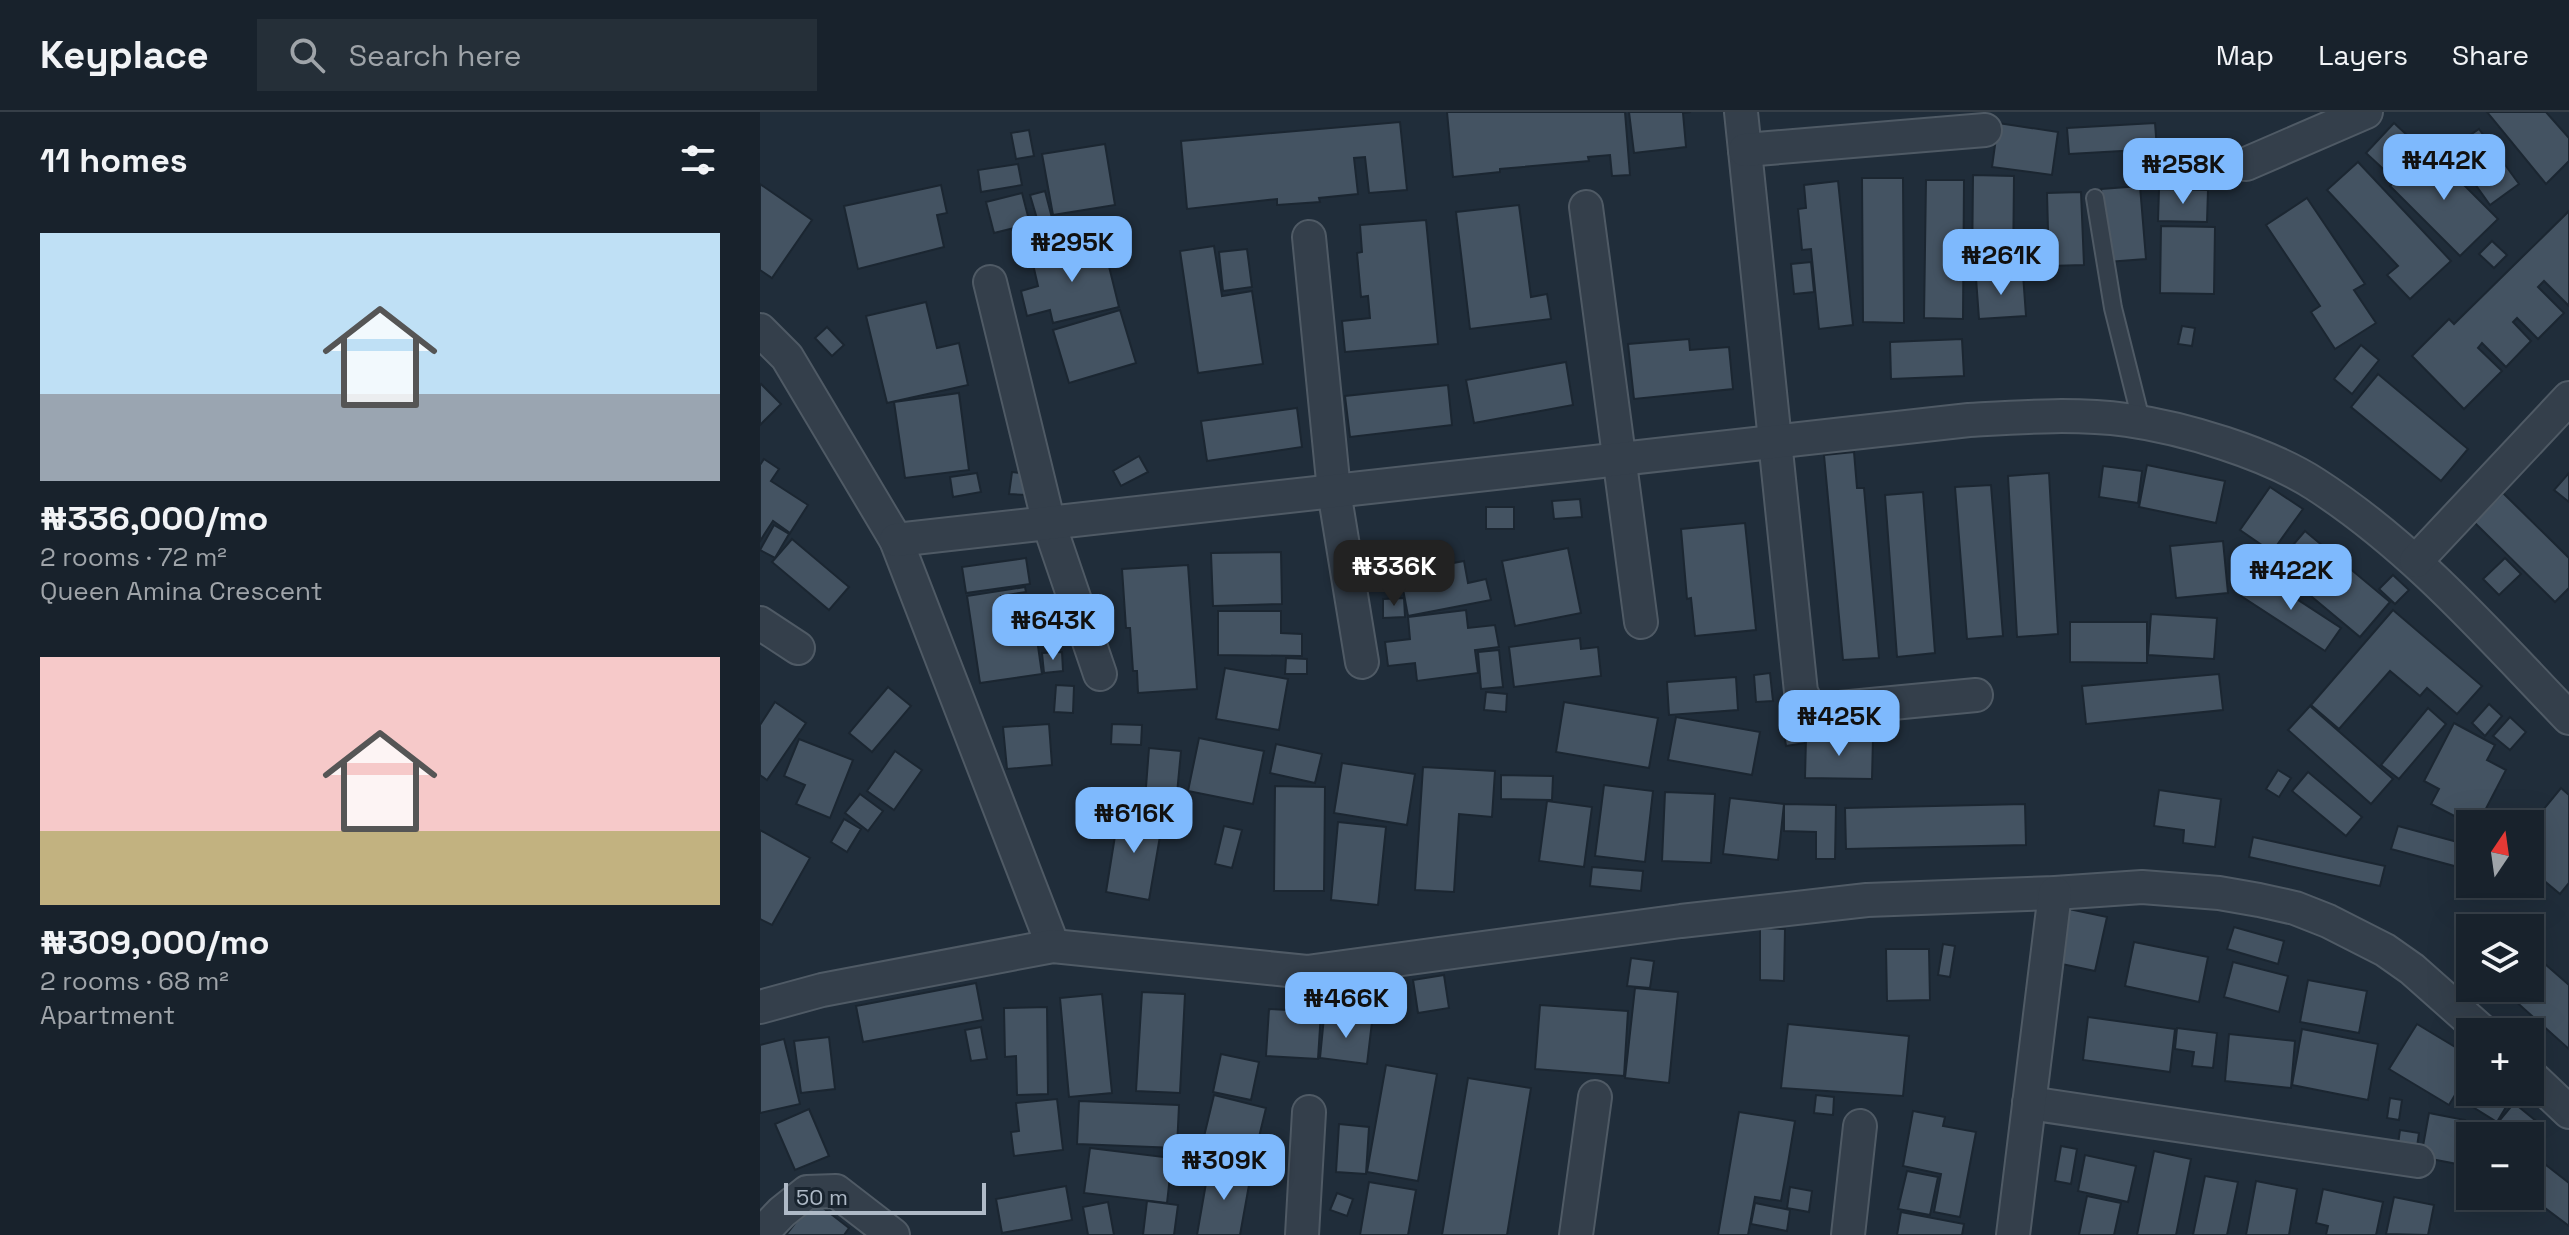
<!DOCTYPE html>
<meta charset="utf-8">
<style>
body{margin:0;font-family:"Space Grotesk",sans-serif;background:#252f38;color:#f1f3f6;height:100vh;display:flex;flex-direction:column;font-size:30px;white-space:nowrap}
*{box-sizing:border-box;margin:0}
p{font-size:26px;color:#9fa4a9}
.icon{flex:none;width:44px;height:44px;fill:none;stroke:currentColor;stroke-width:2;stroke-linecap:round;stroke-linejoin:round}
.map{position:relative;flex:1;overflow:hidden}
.drawer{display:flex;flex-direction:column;background:#18222c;width:760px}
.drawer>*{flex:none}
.needle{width:52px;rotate:13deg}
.buttons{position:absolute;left:1696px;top:698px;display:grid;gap:16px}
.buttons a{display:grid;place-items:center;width:88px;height:88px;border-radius:0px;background:#18222c;box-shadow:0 8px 32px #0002,0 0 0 2px #363f48;font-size:40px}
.scale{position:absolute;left:24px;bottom:20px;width:202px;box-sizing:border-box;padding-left:8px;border:4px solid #afbac7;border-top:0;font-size:22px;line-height:28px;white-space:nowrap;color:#afbac7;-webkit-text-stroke:6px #19242f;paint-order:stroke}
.price{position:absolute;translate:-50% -68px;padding:0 18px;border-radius:16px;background:#7eb9fd;color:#111;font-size:26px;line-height:52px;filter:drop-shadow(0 2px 4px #0008)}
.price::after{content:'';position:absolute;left:50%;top:48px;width:24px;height:18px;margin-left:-12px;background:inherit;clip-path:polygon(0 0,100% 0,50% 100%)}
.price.active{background:#222;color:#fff}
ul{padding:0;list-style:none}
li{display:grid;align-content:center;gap:16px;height:424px;padding:0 40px}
li span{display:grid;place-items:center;height:248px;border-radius:0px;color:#555}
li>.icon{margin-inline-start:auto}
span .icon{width:144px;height:144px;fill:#fffc;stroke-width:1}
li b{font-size:34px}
h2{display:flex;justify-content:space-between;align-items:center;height:96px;padding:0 40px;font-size:34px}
header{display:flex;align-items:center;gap:48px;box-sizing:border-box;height:112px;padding:0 40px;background:#18222c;border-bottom:2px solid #363f48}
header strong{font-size:38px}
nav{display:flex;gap:44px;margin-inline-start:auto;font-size:28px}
.search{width:560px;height:72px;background:#252f38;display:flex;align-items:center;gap:20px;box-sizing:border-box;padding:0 28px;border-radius:0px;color:#9fa4a9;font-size:30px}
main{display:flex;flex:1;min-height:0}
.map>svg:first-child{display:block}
</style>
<header>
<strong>Keyplace</strong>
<div class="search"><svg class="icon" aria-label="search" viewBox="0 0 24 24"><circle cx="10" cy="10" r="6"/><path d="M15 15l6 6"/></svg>Search here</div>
<nav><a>Map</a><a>Layers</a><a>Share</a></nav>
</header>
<main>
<section class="drawer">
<h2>11 homes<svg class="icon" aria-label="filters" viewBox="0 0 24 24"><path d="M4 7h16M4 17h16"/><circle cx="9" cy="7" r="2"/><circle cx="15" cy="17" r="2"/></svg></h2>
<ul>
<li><span style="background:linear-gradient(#bfe0f5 65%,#9aa5b1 0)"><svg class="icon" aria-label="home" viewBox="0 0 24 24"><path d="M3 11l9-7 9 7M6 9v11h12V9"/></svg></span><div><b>₦336,000/mo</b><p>2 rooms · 72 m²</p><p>Queen Amina Crescent</p></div></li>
<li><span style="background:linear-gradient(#f6c9c9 70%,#c2b280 0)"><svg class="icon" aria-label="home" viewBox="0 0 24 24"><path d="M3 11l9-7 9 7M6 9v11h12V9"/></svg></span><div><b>₦309,000/mo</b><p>2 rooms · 68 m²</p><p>Apartment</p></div></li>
</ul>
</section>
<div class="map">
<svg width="1809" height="1123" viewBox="0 0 1809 1123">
<rect width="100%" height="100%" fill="#202d3a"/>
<g fill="#445362" stroke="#1b2631" stroke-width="2">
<path d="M687,0H865L870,63L852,64L850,43L828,45L829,49L740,57V60L693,65Z"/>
<path d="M869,0H931L923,1L926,35L874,41Z"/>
<path d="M1727,0H1786L1809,26V49L1786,72Z"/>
<path d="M640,10L647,78L609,81L605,45L594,46L598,82L559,86L560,90L517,93V87L427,97L421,29Z"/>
<path d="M1238,11L1298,20L1292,63L1232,55Z"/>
<path d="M1395,11L1397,37L1309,42L1307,16Z"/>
<path d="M1634,11L1662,37L1634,67L1606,41Z"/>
<path d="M1719,17L1759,72L1730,93L1690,37Z"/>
<path d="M269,18L274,44L256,47L251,21Z"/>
<path d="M345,32L355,93L293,103L282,42Z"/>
<path d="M1668,37L1738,107L1700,144L1630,74Z"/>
<path d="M1400,45L1447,49L1445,77L1398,73Z"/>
<path d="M1598,50L1691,149L1650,187L1627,163L1638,154L1567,78Z"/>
<path d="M258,52L262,73L221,80L218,58Z"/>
<path d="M1213,63L1254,64L1253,161L1212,160Z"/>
<path d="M1102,66H1143L1144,211L1103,210Z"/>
<path d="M1166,68H1204L1203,207L1164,206Z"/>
<path d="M1078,69L1093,213L1059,217L1051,137L1042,138L1038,97L1046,96L1044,73Z"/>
<path d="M0,72L52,108L12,166L0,158Z"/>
<path d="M181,73L187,101L177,103L184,135L98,157L84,94Z"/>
<path d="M1380,74L1386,147L1347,150L1341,77Z"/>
<path d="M1399,77L1448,78L1447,110L1398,109Z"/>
<path d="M285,79L292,106L278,110L270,83Z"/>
<path d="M1321,80L1324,153L1289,154L1287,81Z"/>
<path d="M262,81L270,112L234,121L226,90Z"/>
<path d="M1547,86L1605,172L1594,178L1616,211L1575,237L1551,200L1560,194L1506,113Z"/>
<path d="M759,93L771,185L787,182L791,207L710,217L696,100Z"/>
<path d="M1809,99V194L1784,169L1778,175L1804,201L1778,227L1757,206L1753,210L1771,229L1746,255L1722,231L1718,236L1742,259L1704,297L1652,244L1689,207L1694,212Z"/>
<path d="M666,108L678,232L585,240L582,209L610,206L608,184L601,185L597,141L602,140L600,113Z"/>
<path d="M1401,114L1455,115L1454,182L1400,181Z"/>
<path d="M1732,129L1747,143L1734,156L1719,142Z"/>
<path d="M343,130L359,195L293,211L290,198L267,204L261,179L278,174L272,148Z"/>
<path d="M454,134L462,184L492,179L503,252L438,261L420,139Z"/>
<path d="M487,137L492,175L463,179L459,140Z"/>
<path d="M1051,150L1054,180L1034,182L1031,152Z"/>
<path d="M1263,162L1266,204L1219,207L1216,166Z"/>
<path d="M166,190L177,236L199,231L208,273L127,291L106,204Z"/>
<path d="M360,198L376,251L309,271L293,218Z"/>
<path d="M1422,214L1435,216L1432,234L1418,232Z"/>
<path d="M67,215L84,233L72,244L55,226Z"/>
<path d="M929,227L930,238L969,235L973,277L874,287L868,232Z"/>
<path d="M1202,227L1204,264L1131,267L1130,230Z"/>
<path d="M1601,233L1619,248L1592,282L1574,267Z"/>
<path d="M806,250L813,293L714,311L706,268Z"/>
<path d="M1618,262L1708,337L1681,369L1591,295Z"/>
<path d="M1,272L21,292L0,313V273Z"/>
<path d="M688,273L692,313L590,325L585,284Z"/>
<path d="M199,281L209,358L145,366L134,290Z"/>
<path d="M537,296L542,335L447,349L441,309Z"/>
<path d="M1094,340L1097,376H1104L1119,546L1083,548L1064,343Z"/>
<path d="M379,344L388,360L361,374L353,359Z"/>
<path d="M4,347L19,357L11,369L48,393L30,421L13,409L0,429V353Z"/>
<path d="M1387,353L1465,369L1456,411L1379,395Z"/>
<path d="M1343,354L1382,359L1378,391L1339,385Z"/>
<path d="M252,360L268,362L266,383L249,382Z"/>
<path d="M217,361L221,380L193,385L190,365Z"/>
<path d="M1289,361L1298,522L1257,525L1248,364Z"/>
<path d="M1809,361V390L1794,378Z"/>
<path d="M1231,373L1243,524L1207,527L1195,375Z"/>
<path d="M1510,375L1543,397L1512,440L1480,418Z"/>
<path d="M1163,380L1175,541L1137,545L1125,383Z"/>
<path d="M1743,381L1809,446V476L1795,490L1714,410Z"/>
<path d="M820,387L822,405L794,407L792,389Z"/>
<rect x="726" y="395" width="28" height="22"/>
<path d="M985,411L996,518L935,524L931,486L927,487L921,417Z"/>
<path d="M14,413L29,422L15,446L0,438Z"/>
<path d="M1545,419L1630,490L1600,525L1515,454Z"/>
<path d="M32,427L89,475L69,498L12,450Z"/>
<path d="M1463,429L1468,481L1416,486L1410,434Z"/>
<path d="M808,436L821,501L755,514L742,449Z"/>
<path d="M521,440L522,492L453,494L451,441Z"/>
<path d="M266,446L270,472L206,481L202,455Z"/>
<path d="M1745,446L1761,462L1739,483L1723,467Z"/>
<path d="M704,449L708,471L726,467L731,488L648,504L640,461Z"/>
<path d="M428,453L437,577L378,581L377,559H373L370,516H366L362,457Z"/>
<path d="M1497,461L1581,516L1565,539L1481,484Z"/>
<path d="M1633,463L1649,478L1635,492L1619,477Z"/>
<path d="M265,475L266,480L241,484L243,503L273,499L282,562L220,571L207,484Z"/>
<path d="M644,486L645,505L623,506V487Z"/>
<path d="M706,498L708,516L735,513L739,535L715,538L718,561L657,569L655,551L628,554L625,530L650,527L648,505Z"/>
<path d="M1633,498L1722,574L1697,602L1667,576L1660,584L1630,559L1579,617L1551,593Z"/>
<path d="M458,499H521V521L542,522V544L458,543Z"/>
<path d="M1391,502L1457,506L1454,547L1388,543Z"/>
<path d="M1310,510H1387V551L1310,550Z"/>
<path d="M820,526L821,537L838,535L841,564L754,575L749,535Z"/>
<path d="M739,538L743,575L721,577L718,540Z"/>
<path d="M302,540L303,559L284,561L282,541Z"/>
<path d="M526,546L547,547V562H525Z"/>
<path d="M465,556L528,567L519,618L456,607Z"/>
<path d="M1010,561L1013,589L996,590L994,563Z"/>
<path d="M1459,562L1463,598L1326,612L1322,574Z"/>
<path d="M976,565L978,598L909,603L907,570Z"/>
<path d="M296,573L314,574L313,601L294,600Z"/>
<path d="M128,575L151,594L112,640L89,621Z"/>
<path d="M726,580L747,582L746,600L724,598Z"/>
<path d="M15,590L46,611L7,668L0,663V613Z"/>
<path d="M804,590L898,606L889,656L796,640Z"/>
<path d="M1729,592L1742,604L1725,624L1712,611Z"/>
<path d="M1550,594L1633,667L1611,692L1528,618Z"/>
<path d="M1668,596L1686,612L1639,667L1621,653Z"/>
<path d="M916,605L1000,620L992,663L908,648Z"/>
<path d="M1750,605L1766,620L1750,638L1733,624Z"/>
<path d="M1694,611L1735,633L1727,648L1746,658L1718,712H1710L1671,692L1679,677L1664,669Z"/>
<path d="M289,612L292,653L247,657L243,615Z"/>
<path d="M352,612L382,613L381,633L351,632Z"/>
<path d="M1042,613L1045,631L1026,634L1023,615Z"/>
<path d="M439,626L504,639L493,692L428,679Z"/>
<path d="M1046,626H1113L1112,667L1045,666Z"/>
<path d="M39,627L93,648L70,706L36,692L45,673L24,664Z"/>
<path d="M516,632L562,642L555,671L510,661Z"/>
<path d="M389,636L421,639L415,703L384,701Z"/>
<path d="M135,639L162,658L134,698L107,679Z"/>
<path d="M582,651L655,662L647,713L574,701Z"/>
<path d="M663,655L735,659L732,705L699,702L694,780L655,778Z"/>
<path d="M1518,658L1531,666L1519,685L1506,677Z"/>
<path d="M1548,660L1602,705L1586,724L1532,679Z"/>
<path d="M741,663L793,664L792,688L741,687Z"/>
<path d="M844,673L893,679L885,750L835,744Z"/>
<path d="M515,674L565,675L564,779H514Z"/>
<path d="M1801,676L1809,683V771L1800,782L1770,757V738L1779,728L1770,721V714Z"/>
<path d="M1399,678L1461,687L1455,735L1423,731L1424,718L1394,714Z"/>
<path d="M905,680L955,682L951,751L902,749Z"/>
<path d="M100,682L123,699L108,719L85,701Z"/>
<path d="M970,686L1024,692L1018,748L963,742Z"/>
<path d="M787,689L832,695L824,755L779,749Z"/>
<path d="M1024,692L1076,693L1075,747H1056V720L1024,719Z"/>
<path d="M1265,692L1266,733L1086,737L1085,696Z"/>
<path d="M359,699L403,707L389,788L346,780Z"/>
<path d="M84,707L101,717L87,740L71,730Z"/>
<path d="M578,710L626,715L618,793L571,788Z"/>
<path d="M464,714L482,718L472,756L455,752Z"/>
<path d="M1638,714L1705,732L1698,755L1631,737Z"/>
<path d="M0,718L50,746L12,813L0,807Z"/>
<path d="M1493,725L1625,754L1620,774L1489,745Z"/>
<path d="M832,755L883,759L881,779L830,774Z"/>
<path d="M1309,797L1347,805L1335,859L1297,851Z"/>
<path d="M1474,815L1524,829L1518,852L1467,837Z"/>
<path d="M1000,816L1025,817L1024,869L1000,868Z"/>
<path d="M1374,830L1448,845L1439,890L1365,874Z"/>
<path d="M1183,832L1195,834L1190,865L1178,863Z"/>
<path d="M1126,837H1169L1170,888L1127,889Z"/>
<path d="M871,846L894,849L890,876L867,874Z"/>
<path d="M1473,850L1528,864L1519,900L1464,885Z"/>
<path d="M1785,852L1809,873V937L1753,887L1763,876H1770V869Z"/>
<path d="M684,863L689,896L658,901L653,868Z"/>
<path d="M1548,868L1607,879L1599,921L1540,910Z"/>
<path d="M216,871L223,908L103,930L96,894Z"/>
<path d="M875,876L918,880L909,971L865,966Z"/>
<path d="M382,880L425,882L420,981L376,979Z"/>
<path d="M342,882L352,981L309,985L300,886Z"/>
<path d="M780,893L868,899L864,964L775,957Z"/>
<path d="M287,895L288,982L257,983L256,944L245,945L244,896Z"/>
<path d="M509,897L561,900L558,947L506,944Z"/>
<path d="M564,905L612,910L607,952L560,946Z"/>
<path d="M1328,905L1415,917L1410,960L1323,948Z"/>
<path d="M1028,912L1149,924L1143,984L1021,976Z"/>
<path d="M1657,912L1710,944V958L1689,993L1629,957Z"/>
<path d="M221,915L227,947L211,949L205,918Z"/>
<path d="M1417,916L1457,921L1453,956L1432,954L1434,940L1415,937Z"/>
<path d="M1542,917L1618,932L1608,988L1532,973Z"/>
<path d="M1469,922L1535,929L1531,976L1465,969Z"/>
<path d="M69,925L75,977L41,981L34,929Z"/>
<path d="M24,927L40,992L0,1001V933Z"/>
<path d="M461,942L499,950L491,988L453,980Z"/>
<path d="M626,953L677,962L658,1069L607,1060Z"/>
<path d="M708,966L771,976L747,1123H682Z"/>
<path d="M1715,980H1743L1752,985L1737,1010L1708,992Z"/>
<path d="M454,983L506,996L493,1050L441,1037Z"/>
<path d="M1056,983L1074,985L1073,1003L1054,1001Z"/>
<path d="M1630,986L1642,988L1639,1008L1627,1006Z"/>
<path d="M297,987L303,1038L254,1044L251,1020L259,1019L256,991Z"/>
<path d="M319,989L419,993L417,1036L317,1032Z"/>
<path d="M1754,991L1781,1013L1770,1026V1024H1745L1734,1015Z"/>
<path d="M49,997L69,1044L35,1058L15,1012Z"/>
<path d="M1153,999L1185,1005L1183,1014L1216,1020L1200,1105L1174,1100L1181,1062L1143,1054Z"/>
<path d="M979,1000L1035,1009L1028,1051L1021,1089L995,1085L988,1123H958Z"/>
<path d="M1669,1001L1705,1008L1697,1052L1661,1045Z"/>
<path d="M579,1012L609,1015L606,1062L576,1060Z"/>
<path d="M1640,1018L1659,1021L1656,1042L1637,1039Z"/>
<path d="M1301,1034L1317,1037L1311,1072L1295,1069Z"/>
<path d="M330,1036L412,1046L407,1091L324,1081Z"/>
<path d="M1394,1039L1431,1047L1416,1123H1377Z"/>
<path d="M1325,1043L1376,1054L1368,1090L1318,1079Z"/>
<path d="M1786,1053L1809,1071V1114L1769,1084L1770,1074Z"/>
<path d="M449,1054L491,1062L480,1123H437Z"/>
<path d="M1147,1059L1178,1065L1170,1103L1138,1097Z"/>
<path d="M1445,1064L1478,1070L1467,1123H1433Z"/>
<path d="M1496,1069L1537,1077L1529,1123H1486Z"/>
<path d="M609,1070L656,1078L648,1123H600Z"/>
<path d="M306,1074L312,1108L242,1121L236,1087Z"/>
<path d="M1030,1075L1052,1079L1049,1100L1027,1096Z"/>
<path d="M1563,1077L1623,1090L1616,1123H1566L1568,1114L1556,1111Z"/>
<path d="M577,1081L593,1087L587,1104L570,1098Z"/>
<path d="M1327,1084L1361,1091L1354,1123H1319Z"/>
<path d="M1634,1085L1674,1093L1668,1123L1626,1122Z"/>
<path d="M53,1088L89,1116L84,1123H26Z"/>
<path d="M387,1089L418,1093L414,1123H383Z"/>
<path d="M348,1090L354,1123H328L323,1095Z"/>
<path d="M995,1091L1030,1098L1027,1119L991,1112Z"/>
<path d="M1141,1100L1204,1112L1202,1123H1137Z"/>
</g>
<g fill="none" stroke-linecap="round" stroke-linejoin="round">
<g stroke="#4f5a65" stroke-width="20">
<path id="service" d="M1335,86L1353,196L1382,312"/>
</g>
<g stroke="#4f5a65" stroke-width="36">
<g id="minor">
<path d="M981,0L1041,580L1047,592L1059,598L1216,583"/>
<path d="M985,38L1225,18"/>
<path d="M1486,52L1606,0"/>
<path d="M826,95L881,510"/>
<path d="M549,125L574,379L602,550"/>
<path d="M230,170L289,412L340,562"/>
<path d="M0,218L27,245L136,428L293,834"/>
<path d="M136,428L1209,308C1261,305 1314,301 1367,308C1424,316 1507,341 1555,372C1653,435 1729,523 1809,606"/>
<path d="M1656,449L1809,286"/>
<path d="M0,511L38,536"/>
<path d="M0,895L62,878L293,834L547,860L921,809L1107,788L1295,781L1382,775L1459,781L1499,788L1535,796L1568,809L1625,838L1652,857L1723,920"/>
<path d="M1770,963L1809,1000"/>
<path d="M1269,991L1658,1049"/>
<path d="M0,1123L22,1100L47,1080L76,1079L133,1123"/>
<path d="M542,1123L549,1000"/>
<path d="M816,1123L835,985"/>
<path d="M1088,1123L1100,1014"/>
<path d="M1253,1123L1295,781"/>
</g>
</g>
<use href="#service" stroke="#343f4b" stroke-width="16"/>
<use href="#minor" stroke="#343f4b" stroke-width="32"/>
</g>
</svg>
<div class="buttons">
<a><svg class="needle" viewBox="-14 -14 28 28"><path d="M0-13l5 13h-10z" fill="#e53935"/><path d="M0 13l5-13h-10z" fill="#9fa4a9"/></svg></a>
<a><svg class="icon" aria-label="layers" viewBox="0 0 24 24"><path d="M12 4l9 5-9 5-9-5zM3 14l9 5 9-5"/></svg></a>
<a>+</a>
<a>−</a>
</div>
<div class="scale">50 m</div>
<b class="price" style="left:1684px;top:90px">₦442K</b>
<b class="price" style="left:1423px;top:94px">₦258K</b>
<b class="price" style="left:312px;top:172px">₦295K</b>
<b class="price" style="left:1241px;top:185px">₦261K</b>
<b class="price active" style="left:634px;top:496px">₦336K</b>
<b class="price" style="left:1531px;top:500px">₦422K</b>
<b class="price" style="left:293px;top:550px">₦643K</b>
<b class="price" style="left:1079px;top:646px">₦425K</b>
<b class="price" style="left:374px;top:743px">₦616K</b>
<b class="price" style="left:586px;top:928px">₦466K</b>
<b class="price" style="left:464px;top:1090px">₦309K</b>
</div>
</main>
